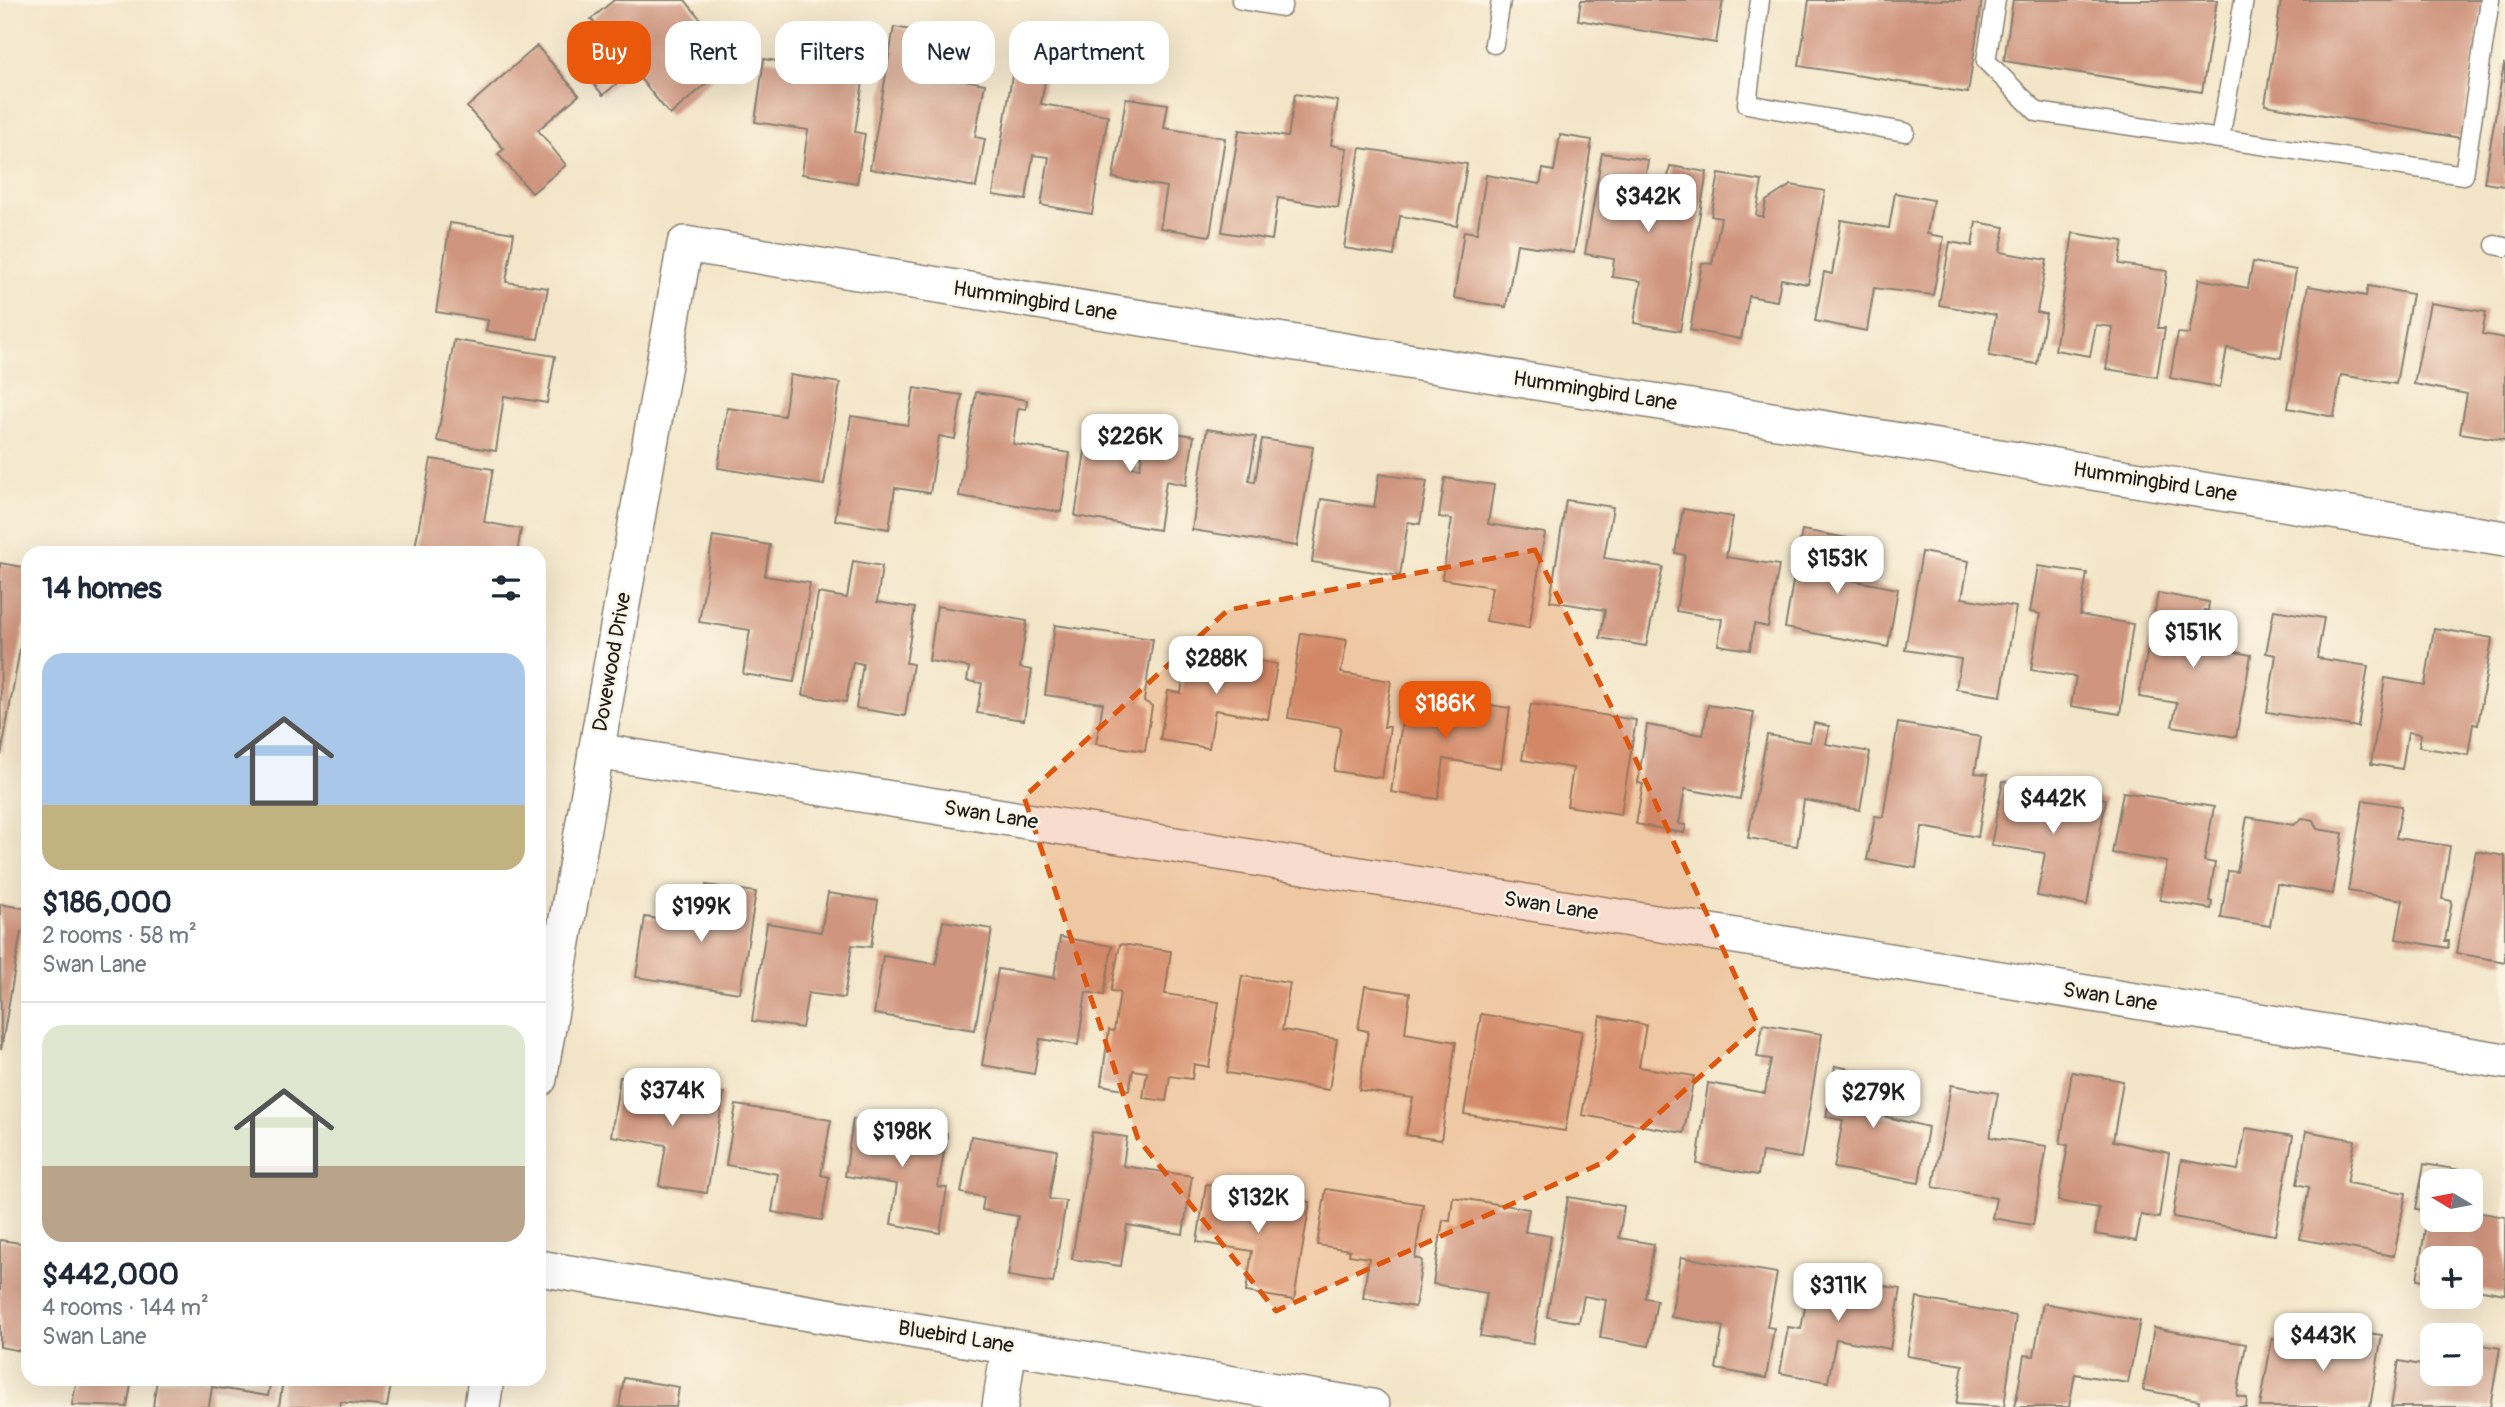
<!DOCTYPE html>
<meta charset="utf-8">
<style>
body{margin:0;font-family:Pangolin,sans-serif;background:#f6f6f7;color:#1f2937;height:100vh;display:flex;flex-direction:column;font-size:26px;white-space:nowrap}
*{box-sizing:border-box;margin:0}
p{font-size:23px;color:#747a83}
.icon{flex:none;width:38px;height:38px;fill:none;stroke:currentColor;stroke-width:2;stroke-linecap:round;stroke-linejoin:round}
.map{position:relative;flex:1;overflow:hidden}
.panel{position:absolute;left:21px;top:546px;width:525px;height:840px;display:flex;flex-direction:column;background:#fff;border-radius:21px;box-shadow:0 7px 28px #0002}
.panel>*{flex:none}
.top-card{position:absolute;left:567px;top:21px;width:665px;height:63px;display:flex;gap:14px}
.needle{width:46px;rotate:280deg}
.fabs{position:absolute;left:2420px;top:1169px;display:grid;gap:14px}
.fabs a{display:grid;place-items:center;width:63px;height:63px;border-radius:14px;background:#fff;box-shadow:0 7px 28px #0002;font-size:35px}
.price{position:absolute;translate:-50% -60px;padding:0 16px;border-radius:14px;background:#fff;color:#222;font-size:23px;line-height:46px;filter:drop-shadow(0 2px 4px #0008)}
.price::after{content:'';position:absolute;left:50%;top:42px;width:21px;height:16px;margin-left:-10px;background:inherit;clip-path:polygon(0 0,100% 0,50% 100%)}
.price.active{background:#ea580c;color:#fff}
ul{padding:0;list-style:none}
li{display:grid;align-content:center;gap:14px;height:371px;padding:0 21px}
li+li{border-top:2px solid #e0e1e3}
li span{display:grid;place-items:center;height:217px;border-radius:21px;color:#555}
li>.icon{margin-inline-start:auto}
span .icon{width:126px;height:126px;fill:#fffc;stroke-width:1}
li b{font-size:30px}
h2{display:flex;justify-content:space-between;align-items:center;height:84px;padding:0 21px;font-size:30px}
.chip{padding:0 24px;border-radius:21px;background:#fff;box-shadow:0 7px 28px #0002;font-size:24px;line-height:63px}
.chip.active{background:#ea580c;color:#fff}
.map>svg:first-child{display:block}
</style>
<div class="map">
<svg width="2505" height="1407" viewBox="0 0 2505 1407">
<rect width="100%" height="100%" fill="#fcf5e5"/>
<filter id="ink" filterUnits="userSpaceOnUse"><feTurbulence type="fractalNoise" baseFrequency=".0143" numOctaves="2"/><feDisplacementMap in="SourceGraphic" scale="14" xChannelSelector="R" yChannelSelector="G"/><feConvolveMatrix kernelMatrix="1 2 1 2 8 2 1 2 1" color-interpolation-filters="sRGB"/></filter>
<filter id="wash" filterUnits="userSpaceOnUse"><feTurbulence type="fractalNoise" baseFrequency=".00686" numOctaves="4" result="noise"/><feDisplacementMap in="SourceGraphic" scale="28" xChannelSelector="R" yChannelSelector="G"/><feGaussianBlur stdDeviation="1.57" result="paint"/><feColorMatrix in="noise" values="0 0 0 0 0 0 0 0 0 0 0 0 0 0 0 0 0 1.4 0 .05"/><feComposite in="paint" operator="in"/></filter>
<g filter="url(#wash)">
<rect width="100%" height="100%" fill="#f3e5c8"/>
<g id="blocks">
<g fill="#d0957e">
<path d="M614,0H685L711,32L691,49L714,77L670,115L633,70L603,95L569,55L600,29L591,19Z"/>
<path d="M1581,0H1723L1716,43L1578,20Z"/>
<path d="M1809,0H1982L1968,93L1799,66Z"/>
<path d="M2013,0H2217L2202,92L2004,61Z"/>
<path d="M2281,0H2483L2461,138L2265,105Z"/>
<path d="M894,27L950,37L943,76L985,84L975,137L985,139L976,187L870,169Z"/>
<path d="M537,46L579,95L538,130L566,165L532,193L498,154L504,149L467,107Z"/>
<path d="M764,59L864,75L855,132L865,134L857,183L802,174L808,130L755,122Z"/>
<path d="M2504,64L2505,65V186L2484,183Z"/>
<path d="M1013,69L1046,74L1041,104L1108,115L1092,214L1041,205L1049,157L1033,155L1026,200L993,195Z"/>
<path d="M1295,94L1338,101L1331,145L1347,148L1338,208L1278,198L1272,240L1222,232L1239,130L1288,137Z"/>
<path d="M1126,98L1168,104L1164,128L1225,138L1210,236L1160,228L1167,187L1113,178Z"/>
<path d="M1560,135L1592,140L1574,253L1517,244L1506,307L1454,298L1464,231L1477,233L1486,175L1540,184L1543,169L1554,171Z"/>
<path d="M1360,148L1467,164L1457,226L1400,216L1394,256L1344,248Z"/>
<path d="M1602,153L1648,160L1644,187L1666,190L1670,166L1707,172L1680,331L1634,323L1641,281L1612,277L1614,259L1585,254Z"/>
<path d="M1719,174L1762,181L1756,215L1763,217L1766,201L1791,185L1825,191L1808,284L1781,279L1777,301L1749,296L1741,339L1690,330L1702,263L1712,264L1721,218L1711,216Z"/>
<path d="M1895,193L1933,200L1927,234L1944,237L1933,295L1874,288L1867,331L1815,321L1824,272L1832,274L1841,220L1889,228Z"/>
<path d="M1976,222L2005,227L2000,252L2047,260L2037,312L2046,314L2037,364L1989,356L1996,315L1939,305L1950,242L1972,246Z"/>
<path d="M450,223L514,233L506,282L548,288L538,339L486,331L488,320L436,312Z"/>
<path d="M2073,233L2123,241L2119,264L2167,271L2158,328H2165L2157,377L2106,369L2113,327L2096,325L2090,356L2055,350Z"/>
<path d="M2253,262L2296,270L2281,358L2227,348L2220,387L2170,378L2178,333L2189,334L2199,279L2248,288Z"/>
<path d="M2308,286L2366,296L2368,286L2412,294L2396,384L2341,375L2334,417L2288,408Z"/>
<path d="M2430,303L2486,312L2482,334L2505,338V440L2460,433L2467,394L2414,384Z"/>
<path d="M454,340L555,356L547,403L504,396L496,451L437,441Z"/>
<path d="M790,375L840,383L824,485L718,468L727,408L784,416Z"/>
<path d="M914,388L962,395L955,439L939,436L930,493L895,488L889,529L835,520L851,416L908,425Z"/>
<path d="M976,392L1027,400L1026,409L1018,408L1013,444L1070,453L1061,512L959,496Z"/>
<path d="M1090,419L1138,427L1131,467L1140,468L1146,428L1194,436L1186,485L1166,481L1159,530L1075,516Z"/>
<path d="M1207,429L1256,437L1249,481L1255,482L1262,439L1313,447L1297,546L1192,530Z"/>
<path d="M431,459L493,469L484,522L521,529L517,553H443L415,548Z"/>
<path d="M1379,474L1427,481L1420,524L1408,522L1400,576L1312,562L1321,499L1374,507Z"/>
<path d="M1445,478L1494,485L1488,524L1545,533L1529,628L1486,621L1492,587L1442,579L1452,519L1439,517Z"/>
<path d="M1566,500L1613,507L1604,558L1663,567L1646,646L1600,638L1605,610L1550,601Z"/>
<path d="M1683,509L1733,517L1726,557L1779,565L1768,627L1754,624L1750,650L1718,645L1722,619L1676,611L1685,555L1675,553Z"/>
<path d="M1802,530L1848,538L1841,578L1898,589L1888,647L1785,628Z"/>
<path d="M713,536L770,545L765,576L810,583L794,682L743,674L750,630L699,622Z"/>
<path d="M1922,552L1969,561L1962,598L2016,607L2001,696L1956,689L1961,659L1905,650Z"/>
<path d="M853,561L882,566L877,602L915,608L906,663L913,664L905,716L856,708L863,664L853,662L846,702L803,695L818,593L847,598Z"/>
<path d="M0,563L28,568V603L1,756Z"/>
<path d="M2038,566L2087,573L2080,615L2133,624L2120,714L2071,706L2076,677L2031,670L2040,614L2030,612Z"/>
<path d="M2158,593L2209,602L2208,611L2204,610L2197,645L2251,655L2236,737L2172,726L2177,703L2139,697Z"/>
<path d="M937,606L1027,621L1020,668L1032,670L1024,720L977,713L982,683L967,681L969,667L929,661Z"/>
<path d="M2274,610L2324,618L2317,658L2368,666L2358,727L2267,712L2276,655L2266,653Z"/>
<path d="M1055,625L1153,639L1144,701L1152,706L1145,751L1096,744L1103,703L1045,695Z"/>
<path d="M2434,628L2492,638L2478,725L2473,724L2468,755L2419,747L2421,734L2408,732L2402,769L2371,764L2385,678L2425,685Z"/>
<path d="M1301,633L1347,640L1341,673L1391,681L1384,727H1390L1382,778L1334,771L1341,727L1288,718Z"/>
<path d="M1188,650L1277,664L1268,719L1215,710L1209,748L1160,740L1168,691L1181,693Z"/>
<path d="M1407,692L1510,708L1501,768L1444,759L1438,799L1391,792Z"/>
<path d="M1531,704L1636,720L1621,814L1567,806L1573,768L1522,760Z"/>
<path d="M1708,705L1754,712L1740,799L1685,789L1679,824L1686,825L1684,833L1636,824L1643,784L1638,783L1647,725L1703,735Z"/>
<path d="M1814,723L1829,726L1826,744L1870,752L1860,810L1804,800L1797,846L1748,838L1767,735L1810,742Z"/>
<path d="M1898,723L1981,737L1975,773L1988,774L1978,837L1922,827L1916,868L1867,860L1875,816L1883,817Z"/>
<path d="M2003,781L2106,799L2087,905L2037,896L2045,853L1991,845Z"/>
<path d="M2123,792L2214,807L2204,861L2215,863L2209,901L2212,902L2211,909L2160,900L2167,862L2112,853Z"/>
<path d="M2363,800L2402,806L2396,838L2450,846L2442,899L2452,901L2445,941H2449L2448,948L2396,939L2403,900L2348,891Z"/>
<path d="M2247,817L2294,825L2302,818L2313,820L2317,829L2343,833L2333,894L2277,884L2270,926L2221,918L2228,871L2237,872Z"/>
<path d="M2476,851L2505,856V962L2456,953Z"/>
<path d="M706,885L756,892L740,993L636,977L645,917L700,926Z"/>
<path d="M828,893L878,901L871,947L852,945L844,998L808,993L802,1028L752,1021L767,923L821,932Z"/>
<path d="M0,904L28,909V934L21,932L1,1050Z"/>
<path d="M943,921L992,929L975,1030L874,1014L883,956L936,964Z"/>
<path d="M1060,937L1112,946L1104,995L1086,992L1078,1045L1040,1039L1034,1074L982,1065L998,969L1054,978Z"/>
<path d="M1120,944L1171,951L1165,994L1219,1002L1209,1067L1194,1064L1192,1079L1170,1076L1166,1101L1143,1098L1147,1072L1133,1070L1129,1090L1101,1085L1109,1030L1114,1031L1120,992L1111,991Z"/>
<path d="M1242,976L1290,983L1282,1030L1337,1039L1329,1090L1227,1073Z"/>
<path d="M1365,986L1410,993L1405,1033L1456,1042L1441,1140L1406,1135L1413,1098L1359,1090L1368,1031L1358,1029Z"/>
<path d="M1481,1014L1582,1031L1565,1131L1464,1114Z"/>
<path d="M1600,1016L1646,1025L1639,1067L1694,1076L1684,1133L1582,1115Z"/>
<path d="M1763,1024L1822,1034L1801,1158L1762,1152L1758,1175L1697,1164L1708,1083L1765,1093L1771,1059L1757,1057Z"/>
<path d="M1835,1066L1882,1075L1875,1114L1928,1127L1919,1183L1834,1168L1843,1120L1826,1117Z"/>
<path d="M2072,1072L2123,1081L2113,1141L2169,1153L2159,1218L2141,1215L2136,1241L2095,1234L2099,1208L2058,1201L2068,1145L2060,1144Z"/>
<path d="M620,1077L724,1093L707,1193L659,1186L666,1145L611,1136Z"/>
<path d="M1951,1085L1998,1093L1990,1137L2047,1146L2033,1225L1992,1218L1996,1198L1933,1187Z"/>
<path d="M736,1105L831,1120L821,1175L829,1177L822,1220L772,1212L778,1174L726,1165Z"/>
<path d="M853,1119L947,1133L938,1187L947,1188L940,1233L891,1224L897,1184L845,1176Z"/>
<path d="M2246,1128L2293,1136L2275,1235L2173,1217L2181,1160L2238,1170Z"/>
<path d="M2306,1131L2355,1140L2347,1183L2406,1193L2394,1256L2300,1239L2309,1187L2297,1184Z"/>
<path d="M1092,1132L1127,1137L1123,1166L1192,1176L1183,1234L1127,1225L1121,1266L1072,1259Z"/>
<path d="M971,1136L1057,1150L1049,1199L1066,1201L1053,1283L1008,1276L1018,1216L982,1210L984,1197L961,1193Z"/>
<path d="M2424,1164L2472,1172L2471,1181H2432V1220H2471V1211L2505,1217V1294L2471,1288V1258H2432V1282L2417,1280L2428,1211L2416,1209Z"/>
<path d="M1206,1184L1310,1202L1294,1300L1246,1292L1252,1251L1197,1242Z"/>
<path d="M1326,1189L1423,1204L1415,1258L1422,1260L1415,1307L1363,1298L1369,1258L1349,1255L1350,1250L1317,1245Z"/>
<path d="M1453,1197L1529,1209L1525,1232L1551,1236L1533,1344L1480,1336L1487,1293L1433,1284L1443,1220L1450,1221Z"/>
<path d="M1568,1197L1624,1206L1619,1238L1654,1244L1645,1298L1657,1300L1649,1346L1600,1338L1606,1300L1584,1296L1579,1322L1547,1317Z"/>
<path d="M0,1240L28,1244V1315L22,1351L0,1347Z"/>
<path d="M1681,1257L1777,1273L1767,1327L1774,1328L1766,1378L1716,1369L1723,1326L1671,1317Z"/>
<path d="M1811,1273L1901,1289L1890,1349L1836,1339L1828,1382L1780,1373L1788,1327L1801,1329Z"/>
<path d="M1917,1298L2016,1316L2004,1407L1956,1404L1963,1365L1907,1356Z"/>
<path d="M2043,1303L2140,1321L2128,1383L2075,1374L2069,1407H2015L2024,1355L2034,1356Z"/>
<path d="M2154,1328L2246,1344L2237,1396L2247,1398L2246,1407H2198L2199,1400L2143,1390Z"/>
<path d="M2336,1328L2382,1335L2370,1407H2260L2272,1339L2333,1349Z"/>
<path d="M2471,1343L2500,1348L2490,1407H2391L2399,1361L2432,1367V1374H2471Z"/>
<path d="M624,1378L679,1387L676,1407H619Z"/>
<path d="M77,1379H132L127,1407L72,1405Z"/>
<path d="M157,1379H271L268,1396L212,1387L209,1407H153Z"/>
<path d="M283,1379H392L387,1407L341,1402L340,1407H279Z"/>
</g>
</g>
</g>
<g filter="url(#ink)">
<use href="#blocks" fill-opacity="0" stroke="#888072" stroke-width="2"/>
<g fill="none" stroke-linecap="round" stroke-linejoin="round">
<g stroke="#888072" stroke-width="21">
<g id="lane">
<path d="M1241,0L1282,7L1283,0"/>
<path d="M1760,0L1747,104L1905,132"/>
<path d="M1996,0L1986,61L2037,112L2220,139"/>
<path d="M2244,0L2220,139L2464,175L2490,0"/>
<path d="M1494,44L1501,0"/>
<path d="M2495,245L2505,247"/>
</g>
</g>
<g stroke="#888072" stroke-width="38">
<g id="street">
<path d="M596,751L2505,1061"/>
<path d="M539,1079L685,244L2505,539"/>
<path d="M539,1268L1372,1407"/>
<path d="M482,1407L486,1379"/>
<path d="M1000,1407L1009,1346"/>
</g>
</g>
<use href="#lane" stroke="#fff" stroke-width="18"/>
<use href="#street" stroke="#fff" stroke-width="35"/>
</g>
</g>
<path fill="#de560d" fill-opacity="0.2" stroke="#de560d" stroke-width="5" stroke-dasharray="14 9" stroke-linejoin="round" d="M1535,550L1611,706L1758,1025L1604,1162L1276,1311L1138,1139L1024,797L1228,610Z"/>
<g text-anchor="middle" dominant-baseline="central" stroke-width="5" stroke-linejoin="round" paint-order="stroke">
<g font-size="21" fill="#1c1c1c" stroke="#fcf5e5">
<text transform="translate(1035 301) rotate(9)">Hummingbird Lane</text>
<text transform="translate(1595 391) rotate(9)">Hummingbird Lane</text>
<text transform="translate(2155 482) rotate(9)">Hummingbird Lane</text>
<text transform="translate(612 662) rotate(-80)">Dovewood Drive</text>
<text transform="translate(991 815) rotate(9)">Swan Lane</text>
<text transform="translate(1551 906) rotate(9)">Swan Lane</text>
<text transform="translate(2110 997) rotate(9)">Swan Lane</text>
<text transform="translate(956 1337) rotate(9)">Bluebird Lane</text>
</g>
</g>
</svg>
<div class="fabs">
<a><svg class="needle" viewBox="-14 -14 28 28"><path d="M0-13l5 13h-10z" fill="#e53935"/><path d="M0 13l5-13h-10z" fill="#747a83"/></svg></a>
<a>+</a>
<a>−</a>
</div>
<b class="price" style="left:1648px;top:234px">$342K</b>
<b class="price" style="left:1130px;top:474px">$226K</b>
<b class="price" style="left:1837px;top:596px">$153K</b>
<b class="price" style="left:2193px;top:670px">$151K</b>
<b class="price" style="left:1216px;top:696px">$288K</b>
<b class="price active" style="left:1445px;top:741px">$186K</b>
<b class="price" style="left:2053px;top:836px">$442K</b>
<b class="price" style="left:701px;top:944px">$199K</b>
<b class="price" style="left:672px;top:1128px">$374K</b>
<b class="price" style="left:1873px;top:1130px">$279K</b>
<b class="price" style="left:902px;top:1169px">$198K</b>
<b class="price" style="left:1258px;top:1235px">$132K</b>
<b class="price" style="left:1838px;top:1323px">$311K</b>
<b class="price" style="left:2323px;top:1373px">$443K</b>
<div class="top-card">
<a class="chip active">Buy</a>
<a class="chip">Rent</a>
<a class="chip">Filters</a>
<a class="chip">New</a>
<a class="chip">Apartment</a>
</div>
<section class="panel">
<h2>14 homes<svg class="icon" aria-label="filters" viewBox="0 0 24 24"><path d="M4 7h16M4 17h16"/><circle cx="9" cy="7" r="2"/><circle cx="15" cy="17" r="2"/></svg></h2>
<ul>
<li><span style="background:linear-gradient(#a9c7e8 70%,#c2b280 0)"><svg class="icon" aria-label="home" viewBox="0 0 24 24"><path d="M3 11l9-7 9 7M6 9v11h12V9"/></svg></span><div><b>$186,000</b><p>2 rooms · 58 m²</p><p>Swan Lane</p></div></li>
<li><span style="background:linear-gradient(#dfe7d0 65%,#b9a48a 0)"><svg class="icon" aria-label="home" viewBox="0 0 24 24"><path d="M3 11l9-7 9 7M6 9v11h12V9"/></svg></span><div><b>$442,000</b><p>4 rooms · 144 m²</p><p>Swan Lane</p></div></li>
</ul>
</section>
</div>
